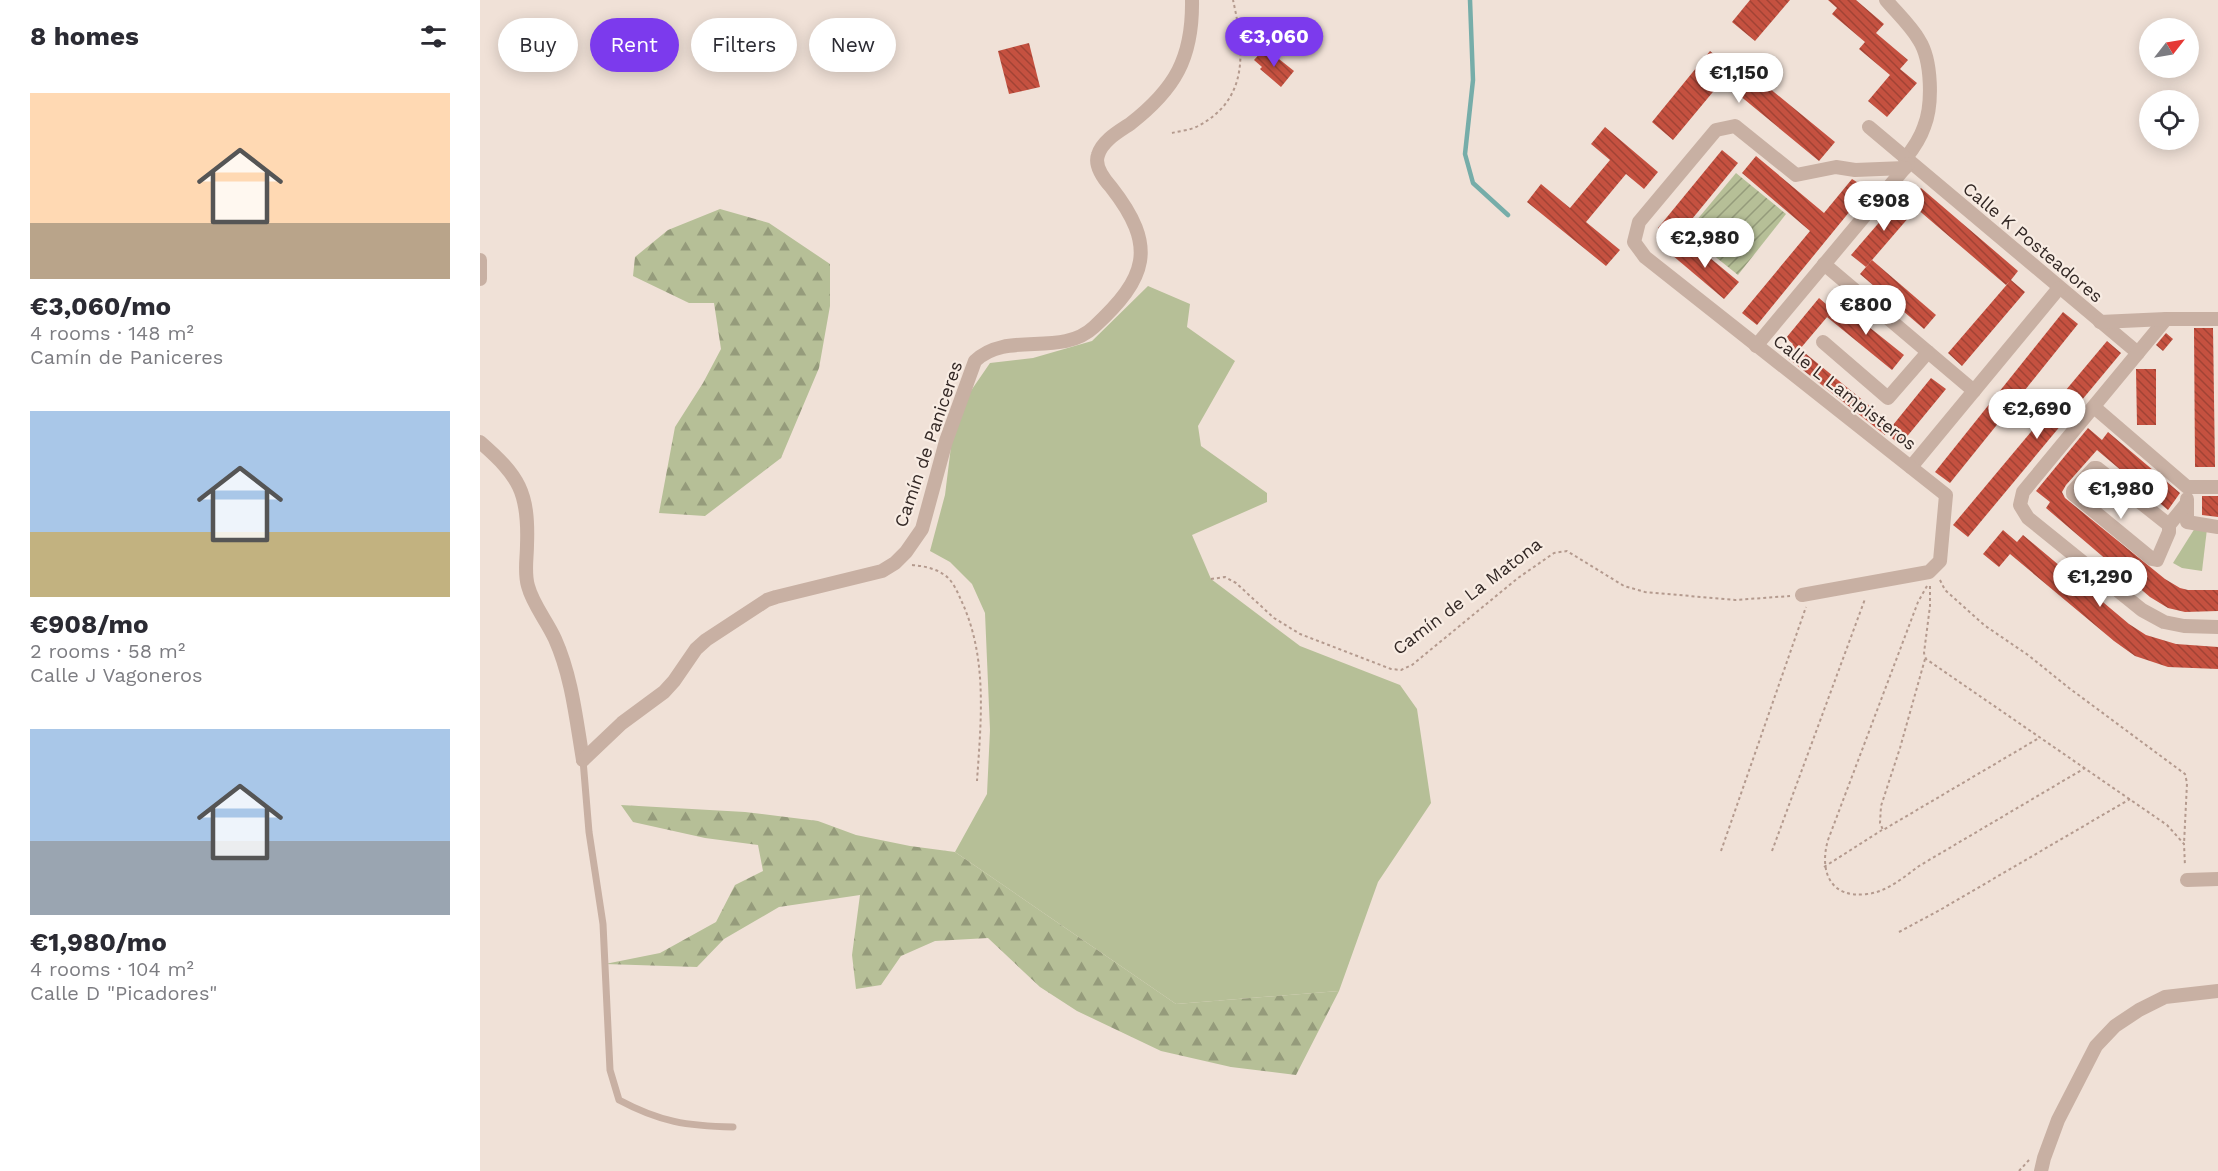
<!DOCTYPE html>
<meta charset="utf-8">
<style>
body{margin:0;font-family:"Work Sans",sans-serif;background:#f7f7f7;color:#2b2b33;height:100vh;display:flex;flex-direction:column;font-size:22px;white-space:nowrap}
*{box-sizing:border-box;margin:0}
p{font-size:20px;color:#7c7c81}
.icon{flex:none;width:33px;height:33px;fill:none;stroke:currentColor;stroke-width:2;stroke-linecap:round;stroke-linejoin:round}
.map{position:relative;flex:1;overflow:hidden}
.sheet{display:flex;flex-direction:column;background:#fff;width:480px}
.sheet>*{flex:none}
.banner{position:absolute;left:18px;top:18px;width:570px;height:54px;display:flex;gap:12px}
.needle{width:39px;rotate:59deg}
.buttons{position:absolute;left:1659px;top:18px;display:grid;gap:12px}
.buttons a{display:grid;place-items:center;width:60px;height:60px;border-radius:50%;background:#fff;box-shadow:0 3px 15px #0003;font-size:30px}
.price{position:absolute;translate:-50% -51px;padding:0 14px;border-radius:21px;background:#fff;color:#222;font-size:20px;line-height:39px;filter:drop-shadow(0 2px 3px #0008)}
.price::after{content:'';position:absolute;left:50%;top:36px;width:18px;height:14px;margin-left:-9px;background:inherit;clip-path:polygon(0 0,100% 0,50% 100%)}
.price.active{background:#7c3aed;color:#fff}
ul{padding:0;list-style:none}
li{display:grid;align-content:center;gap:12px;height:318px;padding:0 30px}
li span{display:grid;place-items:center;height:186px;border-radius:0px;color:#555}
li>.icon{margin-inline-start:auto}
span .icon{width:108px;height:108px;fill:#fffc;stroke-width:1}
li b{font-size:26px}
h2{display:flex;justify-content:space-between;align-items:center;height:72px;padding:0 30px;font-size:26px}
.tag{padding:0 21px;border-radius:27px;background:#fff;box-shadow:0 3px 15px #0003;font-size:21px;line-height:54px}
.tag.active{background:#7c3aed;color:#fff}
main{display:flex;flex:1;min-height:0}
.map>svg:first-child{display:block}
</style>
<main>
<section class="sheet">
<h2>8 homes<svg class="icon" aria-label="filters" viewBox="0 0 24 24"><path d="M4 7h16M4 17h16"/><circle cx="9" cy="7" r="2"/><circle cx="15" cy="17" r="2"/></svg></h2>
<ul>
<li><span style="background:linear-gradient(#ffd9b3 70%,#b9a48a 0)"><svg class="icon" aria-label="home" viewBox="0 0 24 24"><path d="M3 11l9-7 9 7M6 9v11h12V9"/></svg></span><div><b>€3,060/mo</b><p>4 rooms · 148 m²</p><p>Camín de Paniceres</p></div></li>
<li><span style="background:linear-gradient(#a9c7e8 65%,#c2b280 0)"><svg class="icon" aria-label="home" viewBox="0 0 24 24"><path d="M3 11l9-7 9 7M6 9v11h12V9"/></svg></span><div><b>€908/mo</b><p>2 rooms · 58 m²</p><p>Calle J Vagoneros</p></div></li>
<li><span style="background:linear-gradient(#a9c7e8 60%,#9aa5b1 0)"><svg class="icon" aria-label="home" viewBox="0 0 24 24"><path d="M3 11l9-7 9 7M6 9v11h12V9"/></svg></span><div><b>€1,980/mo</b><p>4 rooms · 104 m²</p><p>Calle D &quot;Picadores&quot;</p></div></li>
</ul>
</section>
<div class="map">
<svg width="1738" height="1171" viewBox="0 0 1738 1171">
<defs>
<pattern id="forest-firs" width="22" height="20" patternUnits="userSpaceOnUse" patternTransform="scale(1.5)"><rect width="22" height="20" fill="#b6bf97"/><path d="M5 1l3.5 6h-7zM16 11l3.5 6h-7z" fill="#959b7b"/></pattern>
<pattern id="garden-furrows" width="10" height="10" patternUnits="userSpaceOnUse" patternTransform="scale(1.5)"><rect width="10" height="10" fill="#b6bf97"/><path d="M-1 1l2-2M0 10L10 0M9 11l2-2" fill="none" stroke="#959b7b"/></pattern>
<pattern id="building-back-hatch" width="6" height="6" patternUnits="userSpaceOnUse" patternTransform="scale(1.5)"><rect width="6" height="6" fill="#c55140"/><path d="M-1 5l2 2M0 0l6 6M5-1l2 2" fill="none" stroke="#a14335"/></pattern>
</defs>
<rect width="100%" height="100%" fill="#f0e1d7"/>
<g fill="#b6bf97">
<path d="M668,286L710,304L707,327L755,361L718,426L721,446L787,493V502L712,535L731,579L820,646L920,685L937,709L951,803L898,882L859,991L696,1004L475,852L507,794L510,730L505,613L492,584L470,562L450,551L465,495L475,414L510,363L553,358L612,341Z"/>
<path d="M1715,528L1727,529L1722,571L1702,568L1693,563Z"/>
</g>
<g fill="url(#forest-firs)">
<path d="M240,209L289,223L350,264V306L339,368L301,458L225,516L179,513L195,427L223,383L241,349L234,303H209L153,276L155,257L188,230Z"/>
<path d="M141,805L265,812L338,821L376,835L430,846L475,852L696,1004L859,991L816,1075L751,1067L681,1051L597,1011L560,987L508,938L455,941L421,956L401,985L376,989L372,955L380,895L299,907L244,939L217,967L125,964L180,953L236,922L255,885L283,871L278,845L225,838L153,822Z"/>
</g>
<path fill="url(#garden-furrows)" d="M1256,173L1306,214L1258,275L1206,233Z"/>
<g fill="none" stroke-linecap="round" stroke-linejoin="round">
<path stroke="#76ada9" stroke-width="4.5" d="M990,0L993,80L985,154L993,183L1028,215"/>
</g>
<g fill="url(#building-back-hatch)">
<path d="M1270,0H1310L1275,41L1252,22Z"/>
<path d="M1348,0H1376L1404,24L1396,33L1428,60L1420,69L1437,83L1407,117L1388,101L1410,75L1379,49L1385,42L1352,14L1357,8Z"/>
<path d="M549,43L560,87L529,94L518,51Z"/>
<path d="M783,50L791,57L794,55L814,71L801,87L780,69L782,67L774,60Z"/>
<path d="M1230,51L1249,67L1255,60L1355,142L1339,161L1242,81L1193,140L1172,122Z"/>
<path d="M1125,127L1178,172L1164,189L1146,174L1106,222L1140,250L1126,266L1047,202L1061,184L1090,208L1130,160L1111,144Z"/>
<path d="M1242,150L1258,163L1194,241L1178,228Z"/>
<path d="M1276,156L1344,213L1372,179L1388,189L1277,325L1262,313L1330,231L1262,173Z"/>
<path d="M1441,188L1538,271L1531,280L1545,292L1482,366L1468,353L1530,281L1526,285L1429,202Z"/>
<path d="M1422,196L1436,209L1386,267L1371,255Z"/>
<path d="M1206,238L1259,282L1244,299L1192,255Z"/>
<path d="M1392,260L1456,315L1444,329L1380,274Z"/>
<path d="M1339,298L1353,310L1320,349L1413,425L1451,378L1466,389L1420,445L1406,433L1405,435L1304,355L1313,344L1306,338Z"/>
<path d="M1359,303L1424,355L1412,370L1347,317Z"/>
<path d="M1583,312L1598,324L1470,483L1455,472Z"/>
<path d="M1714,328H1733L1735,467H1715Z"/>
<path d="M1686,333L1693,339L1683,351L1676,345Z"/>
<path d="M1627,341L1641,353L1488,537L1473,525Z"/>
<path d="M1656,369H1676V425H1657Z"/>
<path d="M1608,428L1622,440L1628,432L1700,493L1688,510L1617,450L1586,485L1582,492L1585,498L1685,579L1700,588L1708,590H1738V611L1705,612L1688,608L1670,597L1566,508L1570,502L1556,491Z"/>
<path d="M1722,496H1738V517L1722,515Z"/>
<path d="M1523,530L1537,542L1543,535L1649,624L1666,635L1696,644L1738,647V669L1688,667L1655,656L1634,641L1530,554L1519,567L1503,554Z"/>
</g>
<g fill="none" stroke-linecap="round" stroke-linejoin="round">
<g stroke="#b49a8e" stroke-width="2" stroke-dasharray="3 3" stroke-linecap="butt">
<path d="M692,133C700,131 711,130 718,126C770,99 764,49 753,0"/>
<path d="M432,565C443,566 454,568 463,574C472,579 477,591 481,600C508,657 501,721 497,781"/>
<path d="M731,579L745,577L756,583L794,618L820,634L911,669L921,670L932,665L1038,578L1074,553L1087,551L1144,586L1165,592L1255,600L1310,596"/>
<path d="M1460,580L1465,590L1504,625L1548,655L1589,688L1705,774L1707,783L1704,844"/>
<path d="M1447,586L1438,602L1348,840C1339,871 1350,899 1387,894C1407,892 1424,877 1439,866L1605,768"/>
<path d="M1450,586V606L1444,653L1446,659L1687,825L1704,844L1705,866"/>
<path d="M1445,659L1420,748L1401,806L1400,823L1403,830L1559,738"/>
<path d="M1241,851L1326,607"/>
<path d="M1292,851L1385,599"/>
<path d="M1344,867L1402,830"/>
<path d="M1419,932L1460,910L1650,799"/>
<path d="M1539,1171L1549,1160"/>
</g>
<path stroke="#c8b0a3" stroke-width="7" d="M103,760L109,832L123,924L130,1070L139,1100C180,1122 207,1126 253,1127"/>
<g stroke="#c8b0a3" stroke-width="14">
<path d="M1406,0C1417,13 1431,26 1439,40C1452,60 1453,105 1444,127C1440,139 1433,149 1425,159"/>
<path d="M1389,127L1658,353"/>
<path d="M0,260V279"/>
<path d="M1344,264L1494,391"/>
<path d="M1738,319H1686L1543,492L1540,505L1548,518L1662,610L1684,622L1704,626L1738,627"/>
<path d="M1620,322L1686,319"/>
<path d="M1343,342L1408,398L1448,352"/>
<path d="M1276,346L1428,164"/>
<path d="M1614,407L1707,487H1738"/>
<path d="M0,442C39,476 49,492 47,545C47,558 44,573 48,586C53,605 67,621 75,639C92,677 96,719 103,760"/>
<path d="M1431,467L1579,288"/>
<path d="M1707,499V522L1738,527"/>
<path d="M1689,525V532L1677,560L1672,559L1593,494V491L1614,468H1617L1689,525L1707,503"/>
<path d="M1322,595L1449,572L1460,561L1466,495L1165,257L1154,242L1159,222L1236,130L1255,126L1316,175L1356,167L1375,170L1425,168"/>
<path d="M103,760L142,723L184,692L194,681L216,649L226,640L287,600L296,597L402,571L415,563L426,552L442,529L466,441L495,361C527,330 581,358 614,327C667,278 678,247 631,187C624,179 614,166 618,155C622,141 638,132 650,124C695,89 713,58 712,0"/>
<path d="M1707,880L1738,879"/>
<path d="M1561,1171L1564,1158L1578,1120L1616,1046L1635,1026L1659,1010L1685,997L1738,991"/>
</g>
</g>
<g text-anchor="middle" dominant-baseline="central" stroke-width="4.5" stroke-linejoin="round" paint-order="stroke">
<g font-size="18" fill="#332825" stroke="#f8ece3">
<text transform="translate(1553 242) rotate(40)">Calle K Posteadores</text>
<text transform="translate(1365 392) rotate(38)">Calle L Lampisteros</text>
<text transform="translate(448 444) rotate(-71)">Camín de Paniceres</text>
<text transform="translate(987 596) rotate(-37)">Camín de La Matona</text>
</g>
</g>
</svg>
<div class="buttons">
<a><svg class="needle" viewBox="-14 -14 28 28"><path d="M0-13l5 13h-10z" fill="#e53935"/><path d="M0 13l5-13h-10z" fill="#7c7c81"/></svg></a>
<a><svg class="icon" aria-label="locate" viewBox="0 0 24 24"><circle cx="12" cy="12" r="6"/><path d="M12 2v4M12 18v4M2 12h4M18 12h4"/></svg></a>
</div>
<b class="price active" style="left:794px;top:68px">€3,060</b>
<b class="price" style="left:1259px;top:104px">€1,150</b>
<b class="price" style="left:1404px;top:232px">€908</b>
<b class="price" style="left:1225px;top:269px">€2,980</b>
<b class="price" style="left:1386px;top:336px">€800</b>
<b class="price" style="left:1557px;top:440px">€2,690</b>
<b class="price" style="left:1641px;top:520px">€1,980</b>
<b class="price" style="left:1620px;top:608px">€1,290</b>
<div class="banner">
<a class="tag">Buy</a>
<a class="tag active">Rent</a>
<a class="tag">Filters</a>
<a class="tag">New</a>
</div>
</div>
</main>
